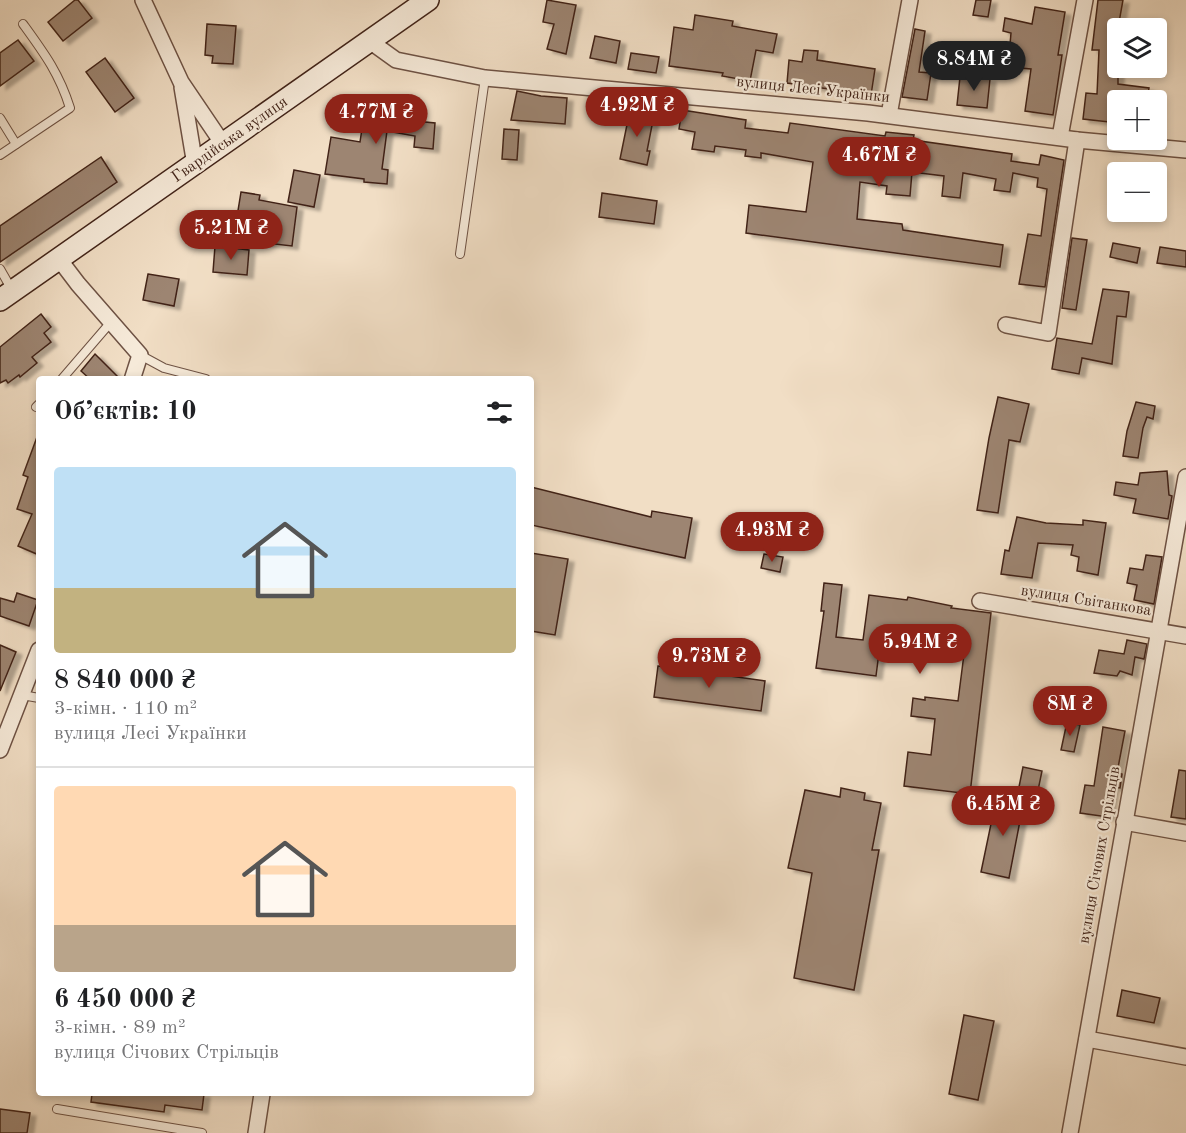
<!DOCTYPE html>
<html lang="uk">
<meta charset="utf-8">
<style>
body{margin:0;font-family:"Old Standard TT",serif;background:#f2f2f2;color:#202124;height:100vh;display:flex;flex-direction:column;font-size:22px;white-space:nowrap}
*{box-sizing:border-box;margin:0}
p{font-size:20px;color:#757577}
.icon{flex:none;width:33px;height:33px;fill:none;stroke:currentColor;stroke-width:2;stroke-linecap:round;stroke-linejoin:round}
.map{position:relative;flex:1;overflow:hidden}
.side{position:absolute;left:36px;top:376px;width:498px;height:720px;display:flex;flex-direction:column;background:#fff;border-radius:6px;box-shadow:0 3px 9px #0003}
.side>*{flex:none}
.controls{position:absolute;left:1107px;top:18px;display:grid;gap:12px}
.controls a{display:grid;place-items:center;width:60px;height:60px;border-radius:6px;background:#fff;box-shadow:0 3px 9px #0003;font-size:30px}
.price{position:absolute;translate:-50% -51px;padding:0 14px;border-radius:21px;background:#8f2418;color:#fff;font-size:20px;line-height:39px;filter:drop-shadow(0 2px 3px #0008)}
.price::after{content:'';position:absolute;left:50%;top:36px;width:18px;height:14px;margin-left:-9px;background:inherit;clip-path:polygon(0 0,100% 0,50% 100%)}
.price.on{background:#222;color:#fff}
ul{padding:0;list-style:none}
li{display:grid;align-content:center;gap:12px;height:318px;padding:0 18px}
li+li{border-top:2px solid #e0e0e0}
li span{display:grid;place-items:center;height:186px;border-radius:6px;color:#555}
li>.icon{margin-inline-start:auto}
span .icon{width:108px;height:108px;fill:#fffc;stroke-width:1}
li b{font-size:26px}
h2{display:flex;justify-content:space-between;align-items:center;height:72px;padding:0 18px;font-size:26px}
.map>svg:first-child{display:block}
</style>
<div class="map">
<svg width="1186" height="1133" viewBox="0 0 1186 1133">
<defs>
<filter id="shadow"><feDropShadow dx="6" dy="3.5" stdDeviation="1.5" flood-color="#0004"/></filter>
</defs>
<rect width="100%" height="100%" fill="#f1dec5"/>
<filter id="stains"><feTurbulence type="fractalNoise" baseFrequency=".00333" numOctaves="4"/><feColorMatrix values="0 0 0 0 .2 0 0 0 0 .09 0 0 0 0 .02 0 0 0 .5 -.17"/></filter>
<radialGradient id="worn" r=".72"><stop offset=".6" stop-color="#630" stop-opacity="0"/><stop offset="1" stop-color="#630" stop-opacity=".3"/></radialGradient>
<g fill="#9d8572" stroke="#422419" stroke-width="1.5" filter="url(#shadow)">
<path d="M75,0H78L92,18L63,41L48,22Z"/>
<path d="M547,0L576,5L566,54L547,49L554,24L543,22Z"/>
<path d="M976,0H991L988,17L973,15Z"/>
<path d="M1098,0H1123L1118,28V84L1149,88L1147,100H1118V123L1083,119L1086,93L1097,94L1099,50H1092Z"/>
<path d="M1035,7L1065,12L1058,55H1062L1053,115L1025,111L1031,69L1008,67L1011,33L1003,31L1005,18L1032,24Z"/>
<path d="M695,15L733,21L732,26L777,34L773,53L756,50L750,81L722,76L723,73L669,66L674,27L693,30Z"/>
<path d="M207,24L236,26L233,64L212,63L213,56L205,55Z"/>
<path d="M915,29L925,31L919,72L931,73L927,100L902,97Z"/>
<path d="M595,36L620,41L616,63L590,58Z"/>
<path d="M18,40L34,61L0,86V53Z"/>
<path d="M804,50L818,51L817,60L875,69L871,95L787,83L789,60L802,62Z"/>
<path d="M631,53L659,57L656,73L628,69Z"/>
<path d="M105,58L134,98L115,112L86,72Z"/>
<path d="M960,77L990,79L987,108L957,105Z"/>
<path d="M517,91L541,96L567,98L565,124L511,120Z"/>
<path d="M375,102L407,107L405,120L435,123L433,149L414,147L415,136L387,131L382,169L388,170L387,184L364,182V179L325,174L331,137L360,142L363,122L372,123Z"/>
<path d="M630,110L654,115L647,151H650L647,165L620,159Z"/>
<path d="M682,110L746,120L745,128L788,133L790,123L885,136L886,132L914,135L913,140L1012,154L1011,161L1039,165L1041,155L1064,160L1045,287L1019,284L1028,234L1041,236L1047,189L1037,187L1038,178L1013,173L1010,192L994,190L996,179L963,173L960,198L942,196L944,176L912,172L910,196L886,194L887,186L860,182L857,219L902,224L903,230L1003,245L1000,267L746,233L749,205L806,212L813,162L761,153V158L745,156L746,150L715,146L714,152L692,149L695,132L679,129Z"/>
<path d="M504,129L519,130L517,160L502,159Z"/>
<path d="M101,157L117,182L0,262V226Z"/>
<path d="M294,170L320,175L314,207L288,202Z"/>
<path d="M241,192L260,195L259,200L297,207L292,246L240,240L236,223Z"/>
<path d="M602,193L657,201L654,224L599,217Z"/>
<path d="M1072,238L1087,240L1076,310L1062,308Z"/>
<path d="M1113,243L1140,248L1137,263L1110,257Z"/>
<path d="M215,246L249,250L247,275L213,272Z"/>
<path d="M1160,247L1186,251V267L1157,263Z"/>
<path d="M148,274L179,279L174,306L143,300Z"/>
<path d="M1103,289L1129,292L1126,317L1117,316L1112,364L1082,358L1079,374L1052,369L1057,338L1092,344Z"/>
<path d="M41,314L51,327L44,333L51,342L32,357L37,363L20,377L19,375L8,383L6,380L0,383V347Z"/>
<path d="M95,354L121,380H91L81,371Z"/>
<path d="M998,397L1029,404L1020,442L1009,440L998,513L977,510L989,438Z"/>
<path d="M1136,402L1155,406L1153,419L1147,417L1143,428L1138,458L1123,456L1127,431Z"/>
<path d="M37,437H39V555L18,546L32,514L17,509L28,477L23,475Z"/>
<path d="M1167,471L1169,495L1172,496L1168,519L1133,513L1136,499L1114,495L1116,482L1138,485L1140,473Z"/>
<path d="M531,487L651,517L652,511L692,518L685,558L531,525Z"/>
<path d="M1017,517L1046,523L1083,525V520L1106,523L1098,575L1077,571L1079,557L1071,555L1073,545L1038,543L1032,578L1001,574L1005,550L1009,551Z"/>
<path d="M531,553L568,559L555,635L531,631Z"/>
<path d="M764,554L783,557L780,572L761,568Z"/>
<path d="M1146,555L1162,557L1154,604L1134,600L1137,585L1127,583L1130,568L1143,570Z"/>
<path d="M824,583L842,585L836,637L863,640L869,595L907,600L908,597L952,606L951,608L991,613L970,794L904,786L908,752L931,755L935,719L911,716L913,698L925,700V697L958,701L964,654L881,637L876,676L816,668L824,611H821Z"/>
<path d="M17,593L38,600L29,626L0,616V598L14,602Z"/>
<path d="M1127,640L1147,644L1144,659L1135,657L1132,675L1120,671L1117,676L1094,673L1099,650L1124,654Z"/>
<path d="M0,645L16,652L0,691Z"/>
<path d="M658,666L765,681L761,711L654,697Z"/>
<path d="M1067,722L1080,725L1074,752L1061,750Z"/>
<path d="M1103,727L1125,731L1117,773L1122,774L1120,788L1113,787L1108,817L1080,813L1085,785L1094,786Z"/>
<path d="M1023,767L1042,771L1036,800L1017,797Z"/>
<path d="M1179,770L1186,771V819L1171,817Z"/>
<path d="M841,788L865,793L864,800L881,803L872,850H879L854,990L794,978L812,873L788,868L805,790L840,797Z"/>
<path d="M997,795L1024,800L1009,878L981,872Z"/>
<path d="M1122,990L1160,998L1154,1023L1117,1016Z"/>
<path d="M964,1015L994,1021L978,1100L949,1094Z"/>
<path d="M92,1094H204L202,1110L165,1105L164,1112L91,1102Z"/>
<path d="M0,1109L30,1113L27,1133H0Z"/>
</g>
<g fill="none" stroke-linecap="round" stroke-linejoin="round">
<g stroke="#6e5244" stroke-width="10">
<g id="service">
<path d="M0,118L16,144"/>
<path d="M0,155L70,108C59,73 44,53 23,24"/>
<path d="M460,254L485,78"/>
<path d="M0,269L12,290"/>
<path d="M140,355L164,368L206,379"/>
<path d="M61,380L111,322"/>
<path d="M36,407L39,404"/>
<path d="M22,695L39,698"/>
<path d="M57,1109L202,1133"/>
</g>
</g>
<g stroke="#6e5244" stroke-width="18">
<g id="minor">
<path d="M143,0L181,82L223,144"/>
<path d="M371,42L396,60L485,78L868,113L1077,140L1186,150"/>
<path d="M182,87L195,165"/>
<path d="M889,115L910,0"/>
<path d="M1060,137L1085,0"/>
<path d="M59,259L78,284L140,355L132,380"/>
<path d="M1006,325L1048,333L1077,140"/>
<path d="M980,601L1186,636"/>
<path d="M0,750L39,650"/>
<path d="M1124,822L1186,833"/>
<path d="M1087,1039L1186,1057"/>
<path d="M256,1133L262,1094"/>
<path d="M1070,1133L1186,477"/>
</g>
</g>
<g stroke="#422419" stroke-width="24">
<path id="secondary" d="M0,300L428,0"/>
</g>
<use href="#service" stroke="#f6ead9" stroke-width="8"/>
<use href="#minor" stroke="#f6ead9" stroke-width="15"/>
<use href="#secondary" stroke="#f6ead9" stroke-width="21"/>
</g>
<g text-anchor="middle" dominant-baseline="central" stroke-width="4.5" stroke-linejoin="round" paint-order="stroke">
<g font-size="16" fill="#422419" stroke="#f6ead9">
<text transform="translate(813 90) rotate(6)">вулиця Лесі Українки</text>
<text transform="translate(230 140) rotate(-35)">Гвардійська вулиця</text>
<text transform="translate(1086 601) rotate(9)">вулиця Світанкова</text>
<text transform="translate(1100 855) rotate(-80)">вулиця Січових Стрільців</text>
</g>
</g>
<rect width="100%" height="100%" filter="url(#stains)"/>
<rect width="100%" height="100%" fill="url(#worn)"/>
</svg>
<div class="controls">
<a><svg class="icon" aria-label="layers" viewBox="0 0 24 24"><path d="M12 4l9 5-9 5-9-5zM3 14l9 5 9-5"/></svg></a>
<a>+</a>
<a>−</a>
</div>
<b class="price on" style="left:974px;top:92px">8.84M ₴</b>
<b class="price" style="left:637px;top:138px">4.92M ₴</b>
<b class="price" style="left:376px;top:145px">4.77M ₴</b>
<b class="price" style="left:879px;top:188px">4.67M ₴</b>
<b class="price" style="left:231px;top:261px">5.21M ₴</b>
<b class="price" style="left:772px;top:563px">4.93M ₴</b>
<b class="price" style="left:920px;top:675px">5.94M ₴</b>
<b class="price" style="left:709px;top:689px">9.73M ₴</b>
<b class="price" style="left:1070px;top:737px">8M ₴</b>
<b class="price" style="left:1003px;top:837px">6.45M ₴</b>
<section class="side">
<h2>Об’єктів: 10<svg class="icon" aria-label="filters" viewBox="0 0 24 24"><path d="M4 7h16M4 17h16"/><circle cx="9" cy="7" r="2"/><circle cx="15" cy="17" r="2"/></svg></h2>
<ul>
<li><span style="background:linear-gradient(#bfe0f5 65%,#c2b280 0)"><svg class="icon" aria-label="home" viewBox="0 0 24 24"><path d="M3 11l9-7 9 7M6 9v11h12V9"/></svg></span><div><b>8 840 000 ₴</b><p>3-кімн. · 110 m²</p><p>вулиця Лесі Українки</p></div></li>
<li><span style="background:linear-gradient(#ffd9b3 75%,#b9a48a 0)"><svg class="icon" aria-label="home" viewBox="0 0 24 24"><path d="M3 11l9-7 9 7M6 9v11h12V9"/></svg></span><div><b>6 450 000 ₴</b><p>3-кімн. · 89 m²</p><p>вулиця Січових Стрільців</p></div></li>
</ul>
</section>
</div>
